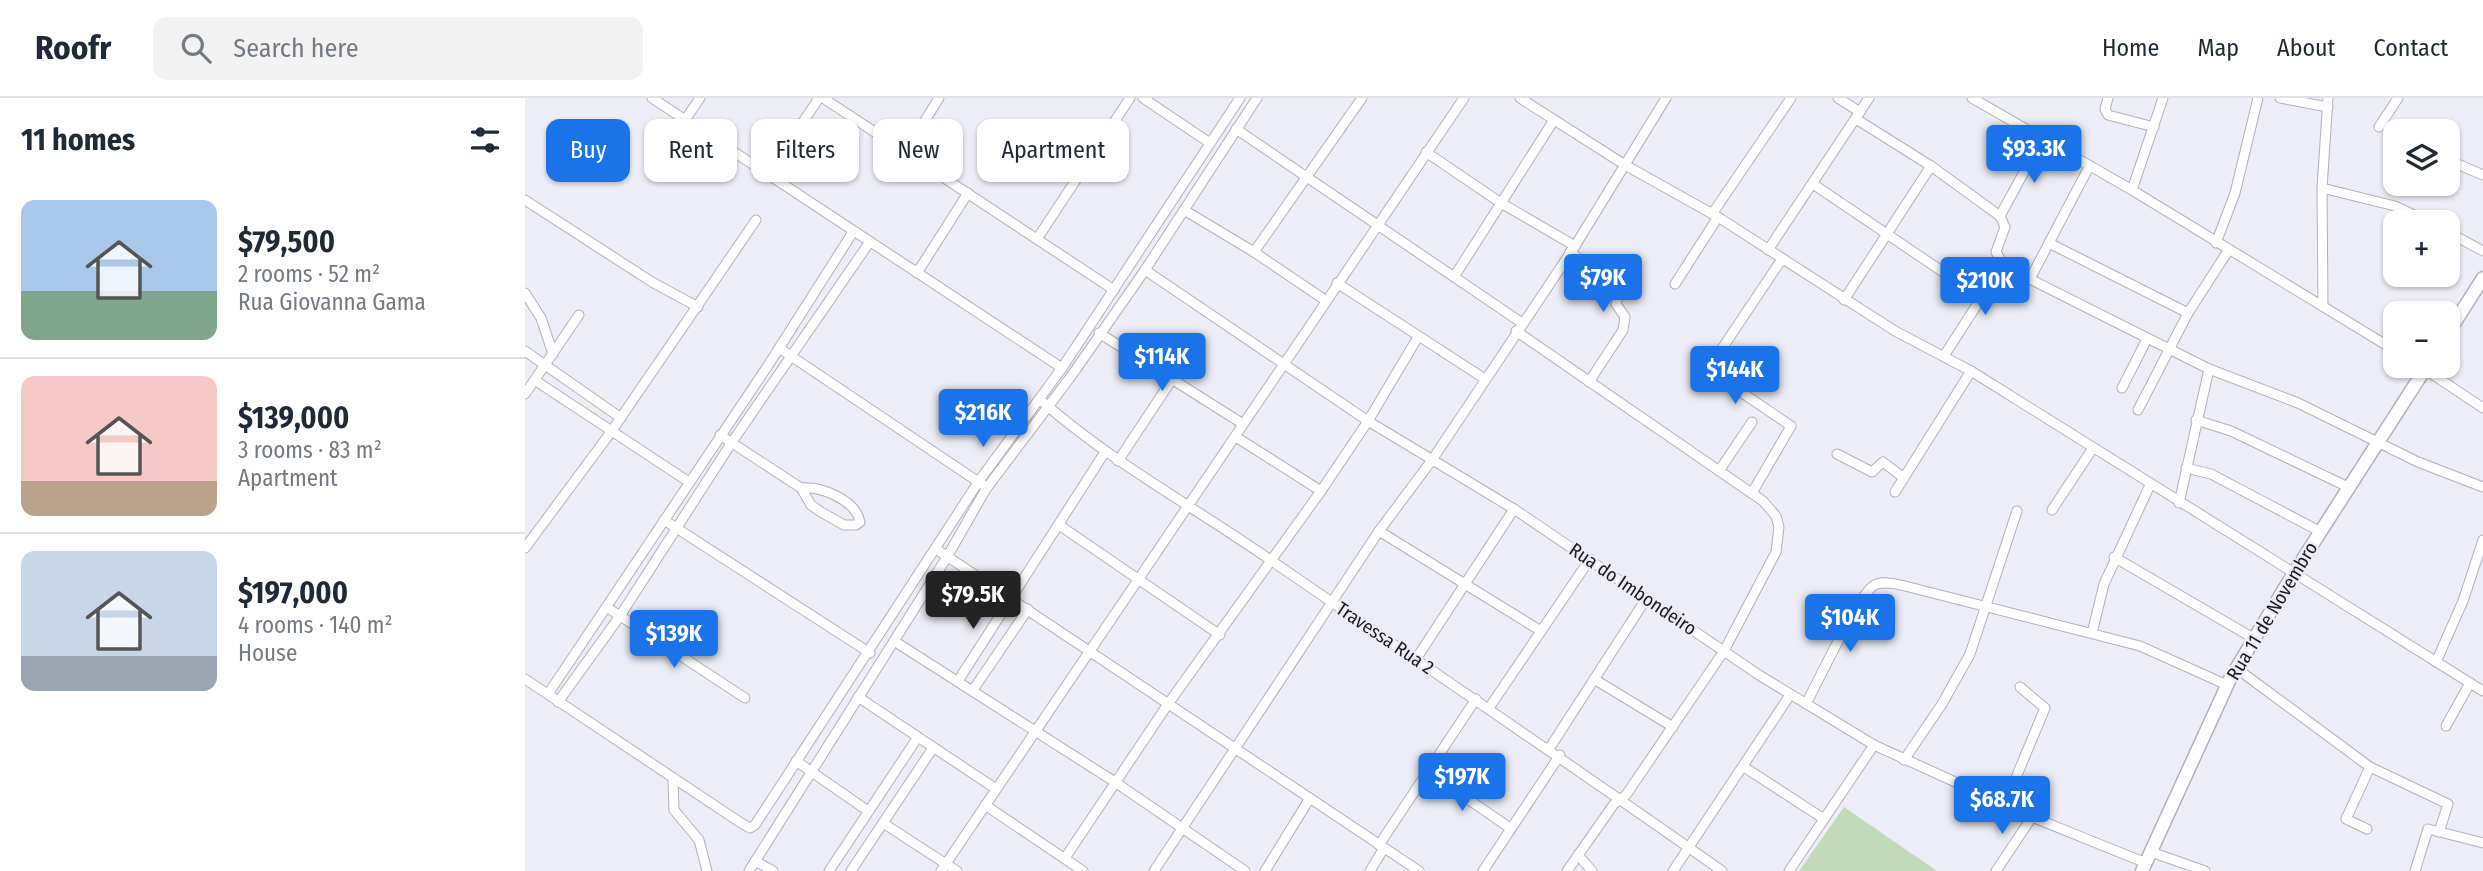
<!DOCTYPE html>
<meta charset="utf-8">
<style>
body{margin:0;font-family:"Fira Sans Condensed",sans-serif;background:#f2f2f3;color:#1f2937;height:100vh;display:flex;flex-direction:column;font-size:26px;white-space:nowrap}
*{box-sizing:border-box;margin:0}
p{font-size:23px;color:#747a83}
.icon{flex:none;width:38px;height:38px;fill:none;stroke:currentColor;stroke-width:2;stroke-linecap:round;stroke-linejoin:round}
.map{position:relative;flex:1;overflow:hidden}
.sheet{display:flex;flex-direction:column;background:#fff;width:525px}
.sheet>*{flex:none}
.guide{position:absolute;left:21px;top:21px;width:665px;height:63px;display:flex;gap:14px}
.buttons{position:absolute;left:1858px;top:21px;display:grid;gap:14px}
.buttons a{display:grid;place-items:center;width:77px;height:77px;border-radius:14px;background:#fff;box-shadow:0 2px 5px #0004;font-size:35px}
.price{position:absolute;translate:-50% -60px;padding:0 16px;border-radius:7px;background:#1a73e8;color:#fff;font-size:23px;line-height:46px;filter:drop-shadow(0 2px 4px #0008)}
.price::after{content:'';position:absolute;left:50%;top:42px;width:21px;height:16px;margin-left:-10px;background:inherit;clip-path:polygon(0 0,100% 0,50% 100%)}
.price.active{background:#222;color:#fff}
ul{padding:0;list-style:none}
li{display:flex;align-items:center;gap:21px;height:175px;padding:0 21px}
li+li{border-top:2px solid #e0e1e3}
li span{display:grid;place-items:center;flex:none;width:196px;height:140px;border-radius:14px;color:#555}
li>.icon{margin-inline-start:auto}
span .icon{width:84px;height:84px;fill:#fffc;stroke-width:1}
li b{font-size:30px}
h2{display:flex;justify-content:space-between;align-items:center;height:84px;padding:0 21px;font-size:30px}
.pill{padding:0 24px;border-radius:14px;background:#fff;box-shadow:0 2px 5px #0004;font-size:24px;line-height:63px}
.pill.active{background:#1a73e8;color:#fff}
header{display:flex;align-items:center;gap:42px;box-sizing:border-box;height:98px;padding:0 35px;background:#fff;border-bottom:2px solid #e0e1e3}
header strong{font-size:33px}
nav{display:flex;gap:38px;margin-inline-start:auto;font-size:24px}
.search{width:490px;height:63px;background:#f2f2f3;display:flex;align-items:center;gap:18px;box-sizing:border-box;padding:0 24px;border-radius:14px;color:#747a83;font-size:26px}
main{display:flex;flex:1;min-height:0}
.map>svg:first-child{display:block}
</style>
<header>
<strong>Roofr</strong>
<div class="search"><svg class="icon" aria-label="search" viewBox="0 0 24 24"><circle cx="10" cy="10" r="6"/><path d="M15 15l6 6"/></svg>Search here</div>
<nav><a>Home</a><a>Map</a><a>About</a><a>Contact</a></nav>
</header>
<main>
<section class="sheet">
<h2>11 homes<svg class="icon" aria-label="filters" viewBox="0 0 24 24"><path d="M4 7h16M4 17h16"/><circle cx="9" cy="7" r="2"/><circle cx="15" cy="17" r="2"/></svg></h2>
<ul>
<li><span style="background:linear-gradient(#a9c7e8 65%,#7fa58c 0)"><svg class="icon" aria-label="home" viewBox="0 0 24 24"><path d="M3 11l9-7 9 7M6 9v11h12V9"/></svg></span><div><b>$79,500</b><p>2 rooms · 52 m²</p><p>Rua Giovanna Gama</p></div></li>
<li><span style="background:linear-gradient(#f6c9c9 75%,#b9a48a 0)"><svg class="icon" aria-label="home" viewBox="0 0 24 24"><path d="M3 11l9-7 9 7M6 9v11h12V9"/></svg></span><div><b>$139,000</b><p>3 rooms · 83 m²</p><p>Apartment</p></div></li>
<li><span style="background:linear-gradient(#c9d6e8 75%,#9aa5b1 0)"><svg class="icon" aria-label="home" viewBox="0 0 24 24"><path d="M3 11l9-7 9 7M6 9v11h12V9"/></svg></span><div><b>$197,000</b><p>4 rooms · 140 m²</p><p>House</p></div></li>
</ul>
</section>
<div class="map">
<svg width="1958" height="773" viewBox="0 0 1958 773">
<rect width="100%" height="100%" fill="#ededf7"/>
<path fill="#c1dab9" d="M1319,709L1412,773H1274Z"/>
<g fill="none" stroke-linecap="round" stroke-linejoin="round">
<g stroke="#b1b1ba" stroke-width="11">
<g id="minor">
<path d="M127,0L537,270"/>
<path d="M298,0L589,192"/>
<path d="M618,0L685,45"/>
<path d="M995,0L1100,67L1193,119L1370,233L1446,273L1958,593"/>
<path d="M1313,0L1335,14"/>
<path d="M1447,0L1607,92L1871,253"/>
<path d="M1583,0L1580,11L1583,17L1629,29"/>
<path d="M1755,0L1803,9"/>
<path d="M1331,21L1406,68L1475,118L1480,129L1471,154L1478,166L1489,173L1684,271L1773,305L1893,364L1958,389"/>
<path d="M160,22L175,0"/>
<path d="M1854,29L1873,0"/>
<path d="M711,31L997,225"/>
<path d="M901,54L976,105L1050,148"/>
<path d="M380,55L414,0"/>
<path d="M1923,62L1958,77"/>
<path d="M243,76L294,0"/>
<path d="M1288,86L1455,199"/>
<path d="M1797,90L1870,108L1904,124"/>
<path d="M1607,92L1638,0"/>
<path d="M0,102L127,184L173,209"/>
<path d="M659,112L729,154"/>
<path d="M1187,116L1266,0"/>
<path d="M1475,118L1517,41"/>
<path d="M1923,134L1958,153"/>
<path d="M512,141L605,0"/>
<path d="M1524,145L1663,215"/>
<path d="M1691,145L1710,95L1733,0"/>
<path d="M1243,152L1344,0"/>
<path d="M1045,154L1096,190L1091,206L1100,219L1098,232L1064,284"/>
<path d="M620,172L843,323L989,411L1234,577L1349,647L1507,719L1621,765"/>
<path d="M392,175L443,95"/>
<path d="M929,179L1029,22"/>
<path d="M1505,181L1564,69"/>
<path d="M812,185L960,281"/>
<path d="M1150,186L1193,119"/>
<path d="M0,195L16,220L28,256"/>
<path d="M800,202L729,154L837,0"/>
<path d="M1319,202L1406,68"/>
<path d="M1798,208L1797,90L1803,0"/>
<path d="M991,233L1238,403L1251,418L1254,429L1251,454L1199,553L1101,697L1089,706L1042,773"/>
<path d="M574,235L718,326"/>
<path d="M254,250L458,387"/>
<path d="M0,253L96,320"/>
<path d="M1192,257L1207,275L1213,292L1266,328L1227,395"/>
<path d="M1419,258L1478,166"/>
<path d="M1895,268L1958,310"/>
<path d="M1176,282L1257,161"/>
<path d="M11,283L164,384"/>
<path d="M1597,290L1622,241"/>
<path d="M0,296L54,217"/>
<path d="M519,305C588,365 669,409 744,461C895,565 1047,667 1197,773"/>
<path d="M1613,312L1663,215L1703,153"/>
<path d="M1671,322L1706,333L1825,390"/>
<path d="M195,337L276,390L286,407L296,414L319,427H331L335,424C331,402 296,388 276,390"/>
<path d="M711,339L796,393L843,323L893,239"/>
<path d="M1312,356L1347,374L1358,364L1379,380"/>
<path d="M593,363L646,283"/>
<path d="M1661,370L1686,376L1796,434"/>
<path d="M1194,373L1227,324"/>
<path d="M1370,394L1446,273"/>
<path d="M1654,405L1684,271"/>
<path d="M1527,412L1568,350"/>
<path d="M139,422L345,555"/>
<path d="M534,427L695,537"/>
<path d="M854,433L1016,533"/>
<path d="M0,450L86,334L231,122"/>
<path d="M411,451L894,773"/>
<path d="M1589,459L1728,540"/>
<path d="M83,510L220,600"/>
<path d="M1567,535L1579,486L1625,387"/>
<path d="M369,543L590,684L720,773"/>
<path d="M891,561L989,411"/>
<path d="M1911,564L1938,503L1958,442"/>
<path d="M1711,570L1845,669L1923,706L1914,734"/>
<path d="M0,581L216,725L225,730L230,727L454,383L537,270L715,0"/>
<path d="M1069,581L1148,629"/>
<path d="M433,583L580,354"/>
<path d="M448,592L503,511"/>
<path d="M23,596L244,266L328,134"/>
<path d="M333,599L471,691"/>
<path d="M33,604L95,518L207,344L344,145"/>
<path d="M1281,606C1292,585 1333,499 1348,488C1356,482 1371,486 1380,488L1615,548L1702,587"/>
<path d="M964,610L1065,461"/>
<path d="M1921,628L1945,585"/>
<path d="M1024,651L1121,501"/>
<path d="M1379,662L1417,606L1445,556L1492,413"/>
<path d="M271,663L343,713"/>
<path d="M1219,669L1299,721"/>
<path d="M905,675L985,730"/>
<path d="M148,682L149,712L174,742L182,773"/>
<path d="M1480,706L1520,610L1495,589"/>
<path d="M460,707L558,773"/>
<path d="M358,725L432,773"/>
<path d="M1842,731L1821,721L1845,669"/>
<path d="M854,747L951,601"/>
<path d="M1626,754L1680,773"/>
<path d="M1053,757L1067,773"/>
<path d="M540,760L643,606L796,393"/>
<path d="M230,763L248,773"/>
<path d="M224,773L422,459L461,391L547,277L620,172L732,0"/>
<path d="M304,773L393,639"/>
<path d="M326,773L408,650"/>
<path d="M416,773L939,0"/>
<path d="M629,773L854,433L907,362L1050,148L1141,0"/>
<path d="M740,773L785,700"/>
<path d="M845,773L859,750"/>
<path d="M958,773L1035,657"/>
<path d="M1148,773L1265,597"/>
<path d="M1264,773L1349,647"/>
<path d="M1471,773L1507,719"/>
<path d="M1890,773L1903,731L1958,745"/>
</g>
</g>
<g stroke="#b1b1ba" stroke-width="15">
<g id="secondary">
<path d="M1923,235L1958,180"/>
<path d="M1617,773L1705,581L1769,475L1902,268"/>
</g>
</g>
<use href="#minor" stroke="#fff" stroke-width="9"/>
<use href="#secondary" stroke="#fff" stroke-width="12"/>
</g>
<g text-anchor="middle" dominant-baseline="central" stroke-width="5" stroke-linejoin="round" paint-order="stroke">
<g font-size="19" fill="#1b1b1e" stroke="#ededf7">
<text transform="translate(1108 491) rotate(34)">Rua do Imbondeiro</text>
<text transform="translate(1747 513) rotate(-59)">Rua 11 de Novembro</text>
<text transform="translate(860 540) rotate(34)">Travessa Rua 2</text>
</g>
</g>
</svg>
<div class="buttons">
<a><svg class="icon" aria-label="layers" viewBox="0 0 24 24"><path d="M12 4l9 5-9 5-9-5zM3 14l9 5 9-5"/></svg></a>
<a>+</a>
<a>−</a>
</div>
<b class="price" style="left:1509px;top:87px">$93.3K</b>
<b class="price" style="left:1078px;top:216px">$79K</b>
<b class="price" style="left:1460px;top:219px">$210K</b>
<b class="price" style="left:637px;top:295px">$114K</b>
<b class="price" style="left:1210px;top:308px">$144K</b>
<b class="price" style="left:458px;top:351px">$216K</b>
<b class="price active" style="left:448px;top:533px">$79.5K</b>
<b class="price" style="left:1325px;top:556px">$104K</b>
<b class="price" style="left:149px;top:572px">$139K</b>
<b class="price" style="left:937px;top:715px">$197K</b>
<b class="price" style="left:1477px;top:738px">$68.7K</b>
<div class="guide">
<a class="pill active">Buy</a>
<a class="pill">Rent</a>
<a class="pill">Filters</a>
<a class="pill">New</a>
<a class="pill">Apartment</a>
</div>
</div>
</main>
